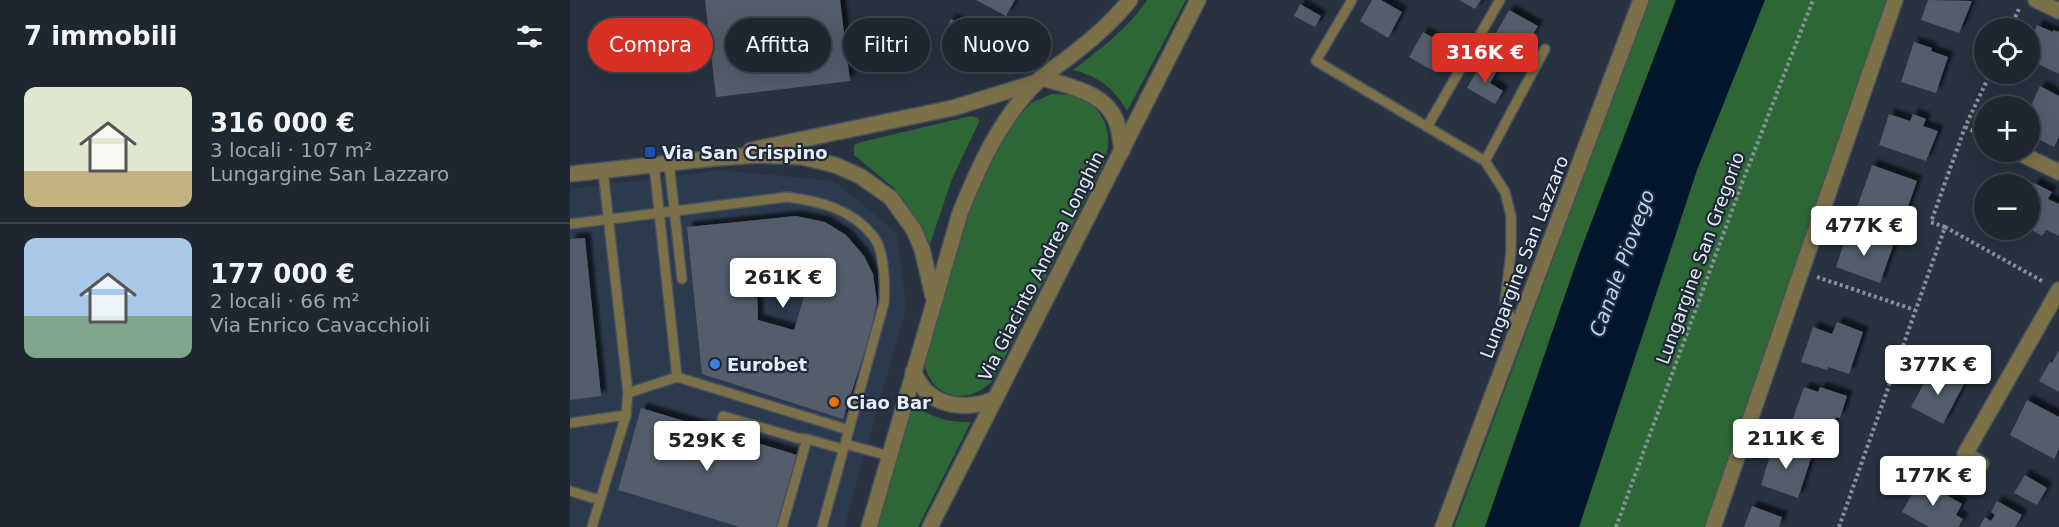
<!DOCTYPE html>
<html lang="it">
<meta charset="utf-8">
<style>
body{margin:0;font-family:"DejaVu Sans",sans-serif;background:#262e38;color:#f1f3f6;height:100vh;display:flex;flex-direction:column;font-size:22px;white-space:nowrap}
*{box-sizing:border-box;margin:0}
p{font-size:20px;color:#a1a5ab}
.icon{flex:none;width:33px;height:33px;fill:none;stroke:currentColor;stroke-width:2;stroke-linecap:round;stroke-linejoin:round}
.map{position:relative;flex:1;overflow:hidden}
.details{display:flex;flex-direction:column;background:#1e2630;width:570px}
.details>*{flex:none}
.hud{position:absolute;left:18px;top:18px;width:570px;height:54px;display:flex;gap:12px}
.fabs{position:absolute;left:1404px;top:18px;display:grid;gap:12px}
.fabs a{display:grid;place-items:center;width:66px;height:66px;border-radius:50%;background:#1e2630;box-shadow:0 6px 24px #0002,0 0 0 2px #3c434c;font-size:30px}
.price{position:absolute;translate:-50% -51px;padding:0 14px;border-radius:6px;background:#fff;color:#222;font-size:20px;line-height:39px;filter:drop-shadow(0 2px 3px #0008)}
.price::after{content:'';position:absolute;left:50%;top:36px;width:18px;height:14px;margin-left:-9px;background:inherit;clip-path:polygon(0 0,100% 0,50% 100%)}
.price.active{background:#d93025;color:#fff}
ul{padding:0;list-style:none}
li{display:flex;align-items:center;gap:18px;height:150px;padding:0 24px}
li+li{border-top:2px solid #3c434c}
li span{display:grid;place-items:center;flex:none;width:168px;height:120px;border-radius:12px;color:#555}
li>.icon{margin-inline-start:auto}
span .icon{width:72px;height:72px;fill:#fffc;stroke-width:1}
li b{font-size:26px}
h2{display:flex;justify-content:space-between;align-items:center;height:72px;padding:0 24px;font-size:26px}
.chip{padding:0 21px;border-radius:27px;background:#1e2630;box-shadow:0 6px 24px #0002,0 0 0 2px #3c434c;font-size:21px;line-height:54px}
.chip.active{background:#d93025;color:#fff}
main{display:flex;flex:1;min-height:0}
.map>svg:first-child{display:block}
</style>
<main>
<section class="details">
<h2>7 immobili<svg class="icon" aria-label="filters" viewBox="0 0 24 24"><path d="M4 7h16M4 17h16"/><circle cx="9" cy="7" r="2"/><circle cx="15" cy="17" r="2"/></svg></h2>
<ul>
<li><span style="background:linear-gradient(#dfe7d0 70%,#c2b280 0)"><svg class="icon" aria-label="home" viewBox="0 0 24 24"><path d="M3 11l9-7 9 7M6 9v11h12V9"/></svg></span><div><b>316 000 €</b><p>3 locali · 107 m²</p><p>Lungargine San Lazzaro</p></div></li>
<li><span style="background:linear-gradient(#a9c7e8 65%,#7fa58c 0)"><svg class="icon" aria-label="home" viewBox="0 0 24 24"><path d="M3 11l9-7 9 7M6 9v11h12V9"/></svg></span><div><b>177 000 €</b><p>2 locali · 66 m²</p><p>Via Enrico Cavacchioli</p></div></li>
</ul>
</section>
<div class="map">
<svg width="1489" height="527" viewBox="0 0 1489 527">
<defs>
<filter id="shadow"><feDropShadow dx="5.5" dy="-5.5" stdDeviation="1.5" flood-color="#0009"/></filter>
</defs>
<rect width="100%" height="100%" fill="#283240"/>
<path fill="#2c3a4e" d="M149,170L264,181L327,233L336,308L274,527H0V189Z"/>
<g fill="#2d6735">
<path d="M577,0H616L557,111C545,89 528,76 503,70C530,49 558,29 577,0Z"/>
<path d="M1079,0H1106L1009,255L915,527H884Z"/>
<path d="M1195,0H1332L1232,272L1148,527H1009L1127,170Z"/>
<path d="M482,94C526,92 549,125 533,165L423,380C398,407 359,399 354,360L398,212L416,169L432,141L451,114L461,103Z"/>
<path d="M401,116L408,118L409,122L382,179L360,244L344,215L324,188L284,155V145L291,142Z"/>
<path d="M341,403C360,417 378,423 401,422L348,527H307Z"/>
</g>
<path fill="#01162b" d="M1106,0H1195L1127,170L1009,527H915L1009,255Z"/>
<g fill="#525d6c" fill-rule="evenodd" filter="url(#shadow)">
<path d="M135,0H270L280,81L146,97Z"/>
<path d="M406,0H445L436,16Z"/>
<path d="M802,0H811L832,12L818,38L790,21Z"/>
<path d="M889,0H911L905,9Z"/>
<path d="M1358,0L1402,1L1389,33L1351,20Z"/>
<path d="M730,4L751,16L745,27L724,16Z"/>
<path d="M939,10L968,26L953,51L925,35Z"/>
<path d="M381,19L400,29L389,49L371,39Z"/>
<path d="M1467,25L1483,32V30L1489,32V74L1460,60V40Z"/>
<path d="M853,32L882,48L867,73L839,57Z"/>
<path d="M1344,42L1362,48L1361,51L1378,57L1366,93L1331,82Z"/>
<path d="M912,62L927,71L920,83L933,91L925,104L897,88Z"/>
<path d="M1470,86L1489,96V137L1484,147L1460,135V108Z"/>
<path d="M1319,114L1340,121L1343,114L1356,119L1353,126L1368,131L1356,161L1309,145Z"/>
<path d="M1302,165L1347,181L1331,226L1286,210Z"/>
<path d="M1464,183L1482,192L1478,199L1489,204V236L1476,230L1472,236L1460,229V192Z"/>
<path d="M226,216L255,222L276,235L294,256L303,274L307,302L300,335L273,419L132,374L117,227ZM225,275L236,290L224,330L188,320L187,283Z"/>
<path d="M1278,231L1323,246L1310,283L1266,267Z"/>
<path d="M15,238L31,396L0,400V239Z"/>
<path d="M1267,322L1293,332L1279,374L1258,367L1257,370L1231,362L1243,327L1262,334Z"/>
<path d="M1489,350V392L1469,381L1480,362L1482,363Z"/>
<path d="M1363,367L1394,384L1373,424L1341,407Z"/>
<path d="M1234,387L1248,392L1250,387L1277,396L1270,418L1266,417L1258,439L1221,424Z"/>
<path d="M1457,400L1489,417V449L1484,459L1440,435Z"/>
<path d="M71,408L227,455L206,527H170L48,490Z"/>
<path d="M1204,442L1242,455L1228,498L1191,485Z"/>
<path d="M1455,475L1477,488L1467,505L1444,493Z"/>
<path d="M1350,479L1392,504L1386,515L1393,519L1388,527H1359L1332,512Z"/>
<path d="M1427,501L1452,515L1445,527H1409L1415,517L1421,521L1425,515L1421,512Z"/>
<path d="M1182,506L1212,517L1209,527H1174Z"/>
</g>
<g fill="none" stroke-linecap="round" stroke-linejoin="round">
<g stroke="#46505d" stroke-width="12">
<g id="lane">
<path d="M782,0L746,61L915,161L935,192L941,216V252L935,301L940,316L949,325"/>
<path d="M857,127L930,0"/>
<path d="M915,161L975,49"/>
<path d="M99,163L112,279"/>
<path d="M84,165L107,377L279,430"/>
<path d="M0,224L217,197C249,201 282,209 303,236C315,250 315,286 314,303L252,527"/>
<path d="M58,393L107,377"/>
<path d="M0,423L56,415"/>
<path d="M151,426L153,416L227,438L237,439"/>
<path d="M275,444L320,456"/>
<path d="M0,491L30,500"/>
<path d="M22,527L56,415L58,393L33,171"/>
<path d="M212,527L237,439L273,449"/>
</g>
</g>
<g stroke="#46505d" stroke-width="18">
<g id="street">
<path d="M1466,0L1489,11"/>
<path d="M472,78C501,87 540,93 548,127C550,135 551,143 552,151"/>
<path d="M181,150L383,108L467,82"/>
<path d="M1447,152L1489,172"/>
<path d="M0,174L146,158L189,155L232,157L265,165L290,176L321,198L344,230L352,249L363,296"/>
<path d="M343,372C347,378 351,387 357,392C375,409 404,408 425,399"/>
<path d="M1411,464L1395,454L1489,290"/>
<path d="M299,527L390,213C409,166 430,119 467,82C477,72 492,63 503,54C524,38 544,20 560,0"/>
<path d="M360,527L628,0"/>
<path d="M873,527L1071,0"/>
<path d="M1143,527L1325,0"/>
</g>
</g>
<g stroke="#88919c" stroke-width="4" stroke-dasharray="3 3" stroke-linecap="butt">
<path d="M1440,28L1450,7"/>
<path d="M1395,127L1414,136"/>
<path d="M1375,227L1474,282"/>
<path d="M1247,277L1345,310"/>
<path d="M1046,527L1172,183L1243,0"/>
<path d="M1269,527L1375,227L1361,222L1395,127L1420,74"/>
</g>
<use href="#lane" stroke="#7c7049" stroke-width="9"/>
<use href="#street" stroke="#7c7049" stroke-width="15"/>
</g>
<rect fill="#1a4fb4" stroke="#1e2836" stroke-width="2" x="74" y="146" width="12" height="12" rx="3"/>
<circle fill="#3f7fe0" stroke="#1e2836" stroke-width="2" cx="145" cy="364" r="6"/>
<circle fill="#e8710a" stroke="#1e2836" stroke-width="2" cx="264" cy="402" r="6"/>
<g text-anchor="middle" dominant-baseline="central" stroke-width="4.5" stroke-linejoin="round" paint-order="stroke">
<g font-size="18" font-weight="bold" fill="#e6edf6" stroke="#1e2836" text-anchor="start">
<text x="92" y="152">Via San Crispino</text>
<text x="157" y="364">Eurobet</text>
<text x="276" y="402">Ciao Bar</text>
</g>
<g font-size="18" fill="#e6edf6" stroke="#1e2836">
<text transform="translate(954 257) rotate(-69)">Lungargine San Lazzaro</text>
<text transform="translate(1130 258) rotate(-70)">Lungargine San Gregorio</text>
<text transform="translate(471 266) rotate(-63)">Via Giacinto Andrea Longhin</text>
</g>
<g font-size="20" font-style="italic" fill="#b0d4f8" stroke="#1e2836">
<text transform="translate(1052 263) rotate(-70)">Canale Piovego</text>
</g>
</g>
</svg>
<div class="fabs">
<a><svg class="icon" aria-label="locate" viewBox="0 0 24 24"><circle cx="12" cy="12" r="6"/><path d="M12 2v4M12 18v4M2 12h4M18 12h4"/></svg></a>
<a>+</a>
<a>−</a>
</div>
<b class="price active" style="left:915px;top:84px">316K €</b>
<b class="price" style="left:1294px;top:257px">477K €</b>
<b class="price" style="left:213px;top:309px">261K €</b>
<b class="price" style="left:1368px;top:396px">377K €</b>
<b class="price" style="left:1216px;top:470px">211K €</b>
<b class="price" style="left:137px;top:472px">529K €</b>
<b class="price" style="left:1363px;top:507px">177K €</b>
<div class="hud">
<a class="chip active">Compra</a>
<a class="chip">Affitta</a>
<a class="chip">Filtri</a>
<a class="chip">Nuovo</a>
</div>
</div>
</main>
